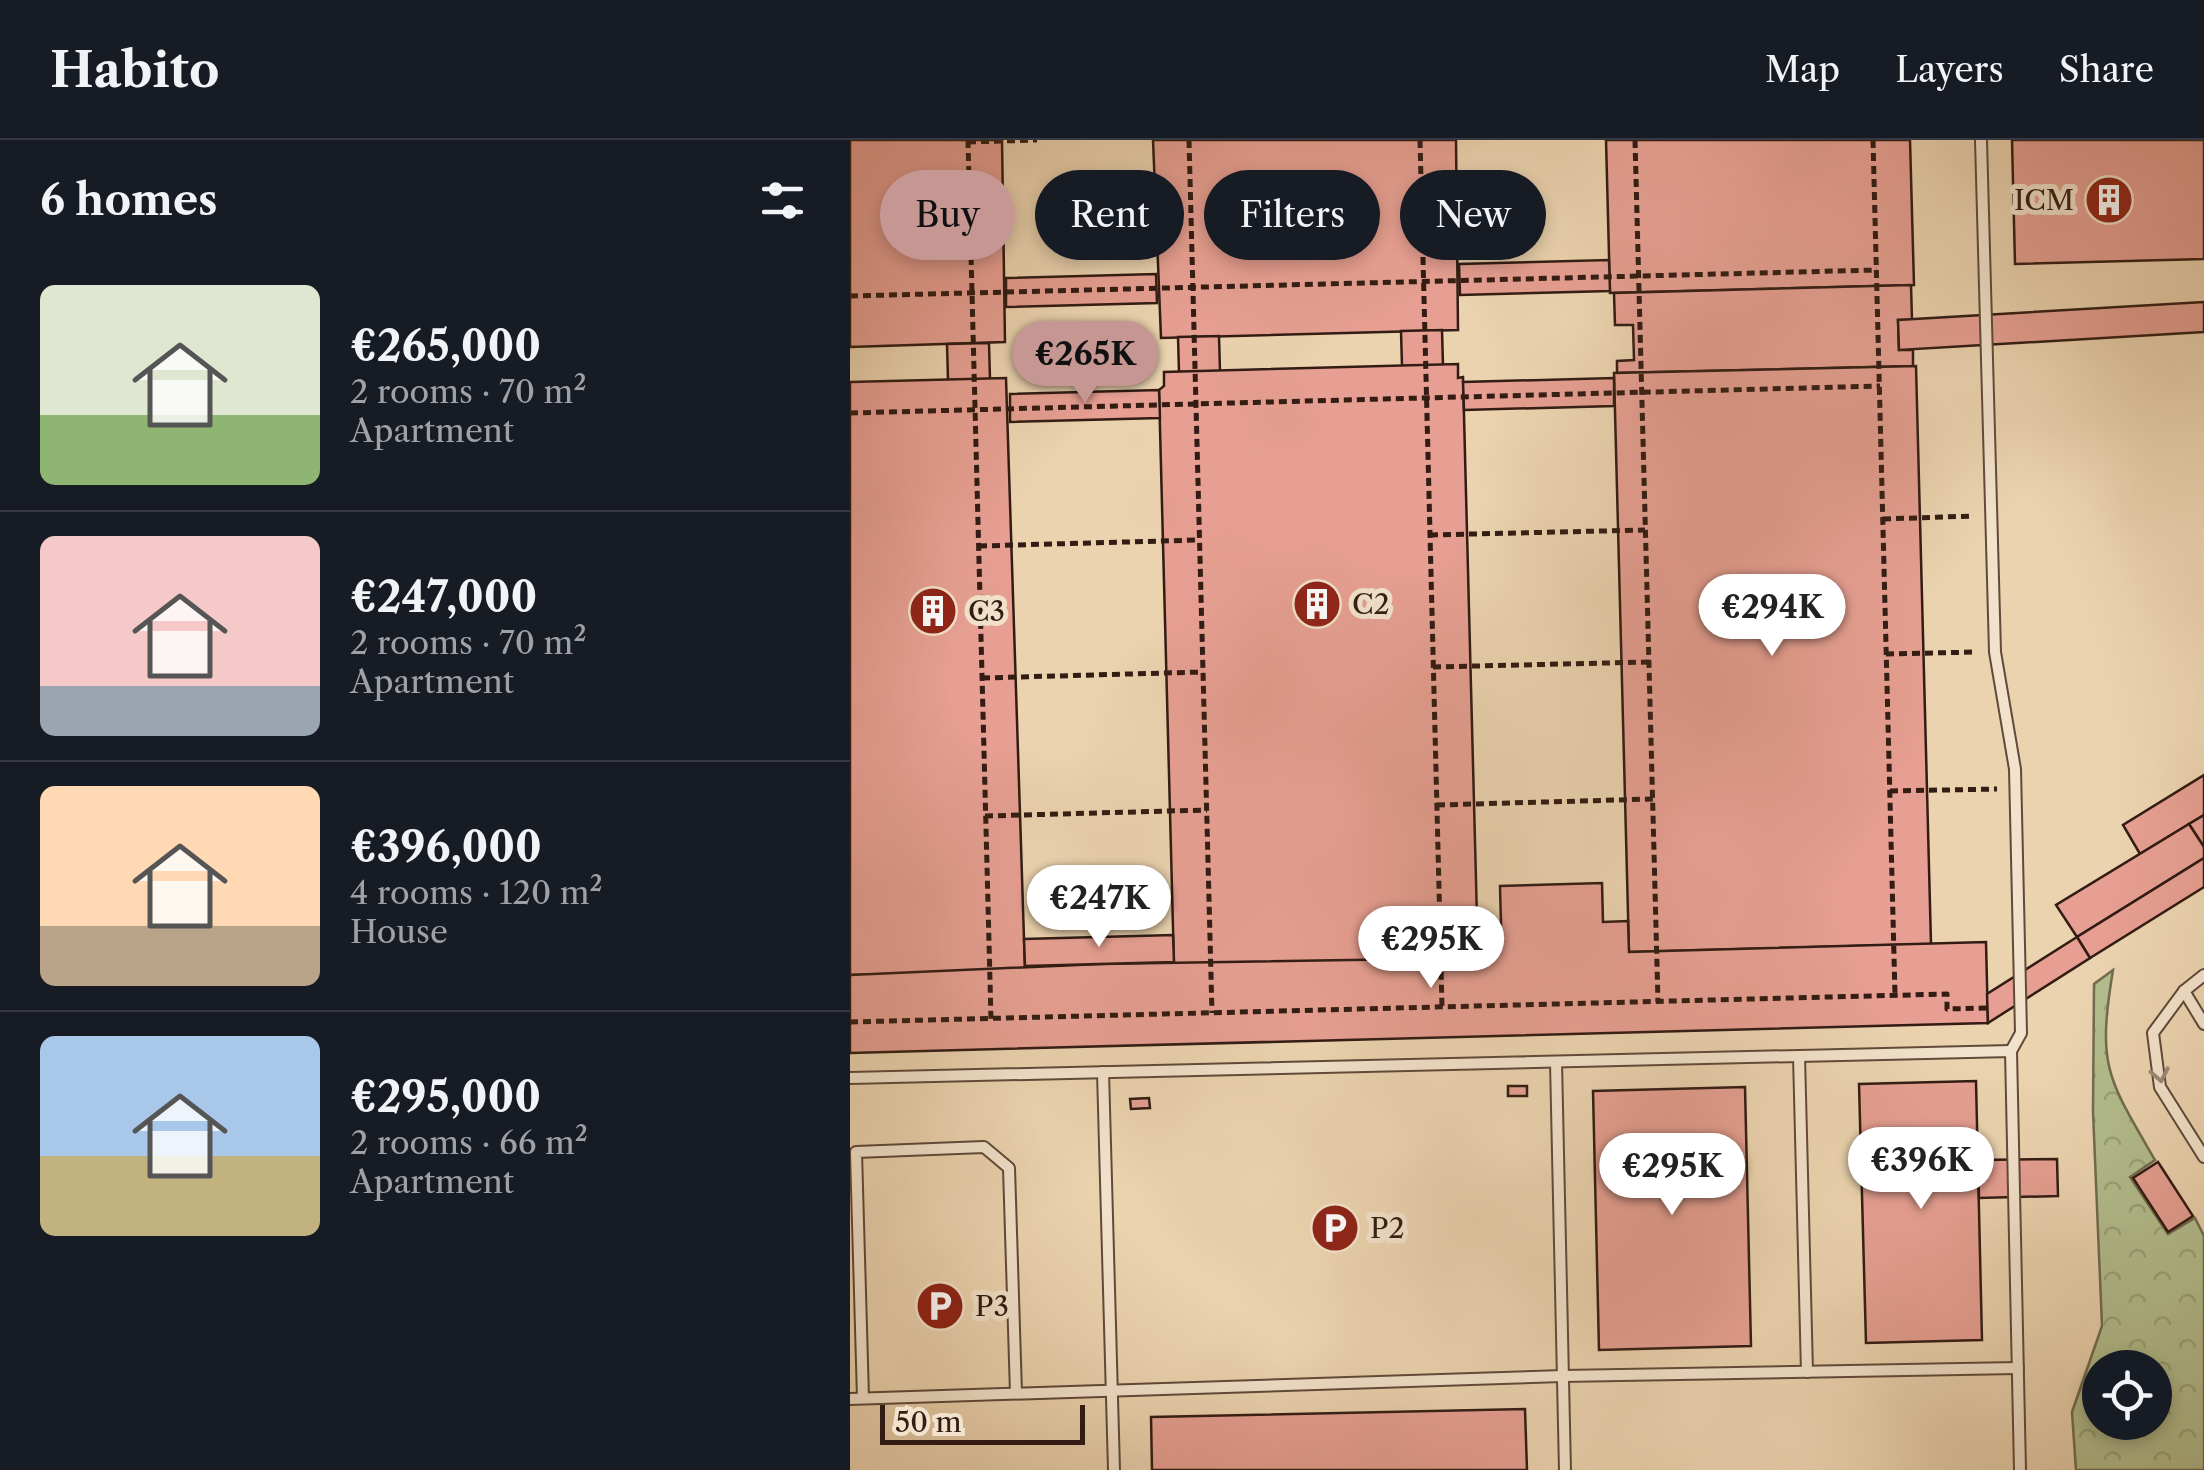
<!DOCTYPE html>
<meta charset="utf-8">
<style>
body{margin:0;font-family:"Libre Caslon Text",serif;background:#20242c;color:#f1f3f6;height:100vh;display:flex;flex-direction:column;font-size:38px;white-space:nowrap}
*{box-sizing:border-box;margin:0}
p{font-size:32px;color:#9ea1a6}
.icon{flex:none;width:55px;height:55px;fill:none;stroke:currentColor;stroke-width:2;stroke-linecap:round;stroke-linejoin:round}
.map{position:relative;flex:1;overflow:hidden}
.drawer{display:flex;flex-direction:column;background:#171b24;width:850px}
.drawer>*{flex:none}
.banner{position:absolute;left:30px;top:30px;width:950px;height:90px;display:flex;gap:20px}
.controls{position:absolute;left:1232px;top:1210px;display:grid;gap:20px}
.controls a{display:grid;place-items:center;width:90px;height:90px;border-radius:50%;background:#171b24;box-shadow:0 5px 15px #0003;font-size:50px}
.scale{position:absolute;left:30px;bottom:25px;width:205px;box-sizing:border-box;padding-left:10px;border:5px solid #321c13;border-top:0;font-size:28px;line-height:35px;white-space:nowrap;color:#321c13;-webkit-text-stroke:8px #f2e2cb;paint-order:stroke}
.price{position:absolute;translate:-50% -85px;padding:0 22px;border-radius:35px;background:#fff;color:#222;font-size:32px;line-height:65px;filter:drop-shadow(0 2px 5px #0008)}
.price::after{content:'';position:absolute;left:50%;top:60px;width:30px;height:22px;margin-left:-15px;background:inherit;clip-path:polygon(0 0,100% 0,50% 100%)}
.price.active{background:#c59692;color:#111}
ul{padding:0;list-style:none}
li{display:flex;align-items:center;gap:30px;height:250px;padding:0 40px}
li+li{border-top:2px solid #363941}
li span{display:grid;place-items:center;flex:none;width:280px;height:200px;border-radius:15px;color:#555}
li>.icon{margin-inline-start:auto}
span .icon{width:120px;height:120px;fill:#fffc;stroke-width:1}
li b{font-size:42px}
h2{display:flex;justify-content:space-between;align-items:center;height:120px;padding:0 40px;font-size:42px}
.chip{padding:0 35px;border-radius:45px;background:#171b24;box-shadow:0 5px 15px #0003;font-size:35px;line-height:90px}
.chip.active{background:#c59692;color:#111}
header{display:flex;align-items:center;gap:60px;box-sizing:border-box;height:140px;padding:0 50px;background:#171b24;border-bottom:2px solid #363941}
header strong{font-size:48px}
nav{display:flex;gap:55px;margin-inline-start:auto;font-size:35px}
main{display:flex;flex:1;min-height:0}
.map>svg:first-child{display:block}
</style>
<header>
<strong>Habito</strong>
<nav><a>Map</a><a>Layers</a><a>Share</a></nav>
</header>
<main>
<section class="drawer">
<h2>6 homes<svg class="icon" aria-label="filters" viewBox="0 0 24 24"><path d="M4 7h16M4 17h16"/><circle cx="9" cy="7" r="2"/><circle cx="15" cy="17" r="2"/></svg></h2>
<ul>
<li><span style="background:linear-gradient(#dfe7d0 65%,#8fb573 0)"><svg class="icon" aria-label="home" viewBox="0 0 24 24"><path d="M3 11l9-7 9 7M6 9v11h12V9"/></svg></span><div><b>€265,000</b><p>2 rooms · 70 m²</p><p>Apartment</p></div></li>
<li><span style="background:linear-gradient(#f6c9c9 75%,#9aa5b1 0)"><svg class="icon" aria-label="home" viewBox="0 0 24 24"><path d="M3 11l9-7 9 7M6 9v11h12V9"/></svg></span><div><b>€247,000</b><p>2 rooms · 70 m²</p><p>Apartment</p></div></li>
<li><span style="background:linear-gradient(#ffd9b3 70%,#b9a48a 0)"><svg class="icon" aria-label="home" viewBox="0 0 24 24"><path d="M3 11l9-7 9 7M6 9v11h12V9"/></svg></span><div><b>€396,000</b><p>4 rooms · 120 m²</p><p>House</p></div></li>
<li><span style="background:linear-gradient(#a9c7e8 60%,#c2b280 0)"><svg class="icon" aria-label="home" viewBox="0 0 24 24"><path d="M3 11l9-7 9 7M6 9v11h12V9"/></svg></span><div><b>€295,000</b><p>2 rooms · 66 m²</p><p>Apartment</p></div></li>
</ul>
</section>
<div class="map">
<svg width="1354" height="1330" viewBox="0 0 1354 1330">
<defs>
<pattern id="forest-crowns" width="20" height="18" patternUnits="userSpaceOnUse" patternTransform="scale(2.5)"><rect width="20" height="18" fill="#b3bd8d"/><path d="M2 6a3 3 0 1 1 6 0M12 15a3 3 0 1 1 6 0" fill="none" stroke="#9aa279"/></pattern>
</defs>
<rect width="100%" height="100%" fill="#ebd3af"/>
<filter id="stains"><feTurbulence type="fractalNoise" baseFrequency=".002" numOctaves="4"/><feColorMatrix values="0 0 0 0 .2 0 0 0 0 .09 0 0 0 0 .02 0 0 0 .5 -.17"/></filter>
<radialGradient id="worn" r=".72"><stop offset=".6" stop-color="#630" stop-opacity="0"/><stop offset="1" stop-color="#630" stop-opacity=".3"/></radialGradient>
<path fill="url(#forest-crowns)" stroke="#726c50" stroke-width="2.5" fill-rule="evenodd" d="M1263,830C1247,927 1257,937 1305,1020L1280,1037L1318,1094L1345,1078L1354,1096V1330H1226L1222,1272L1252,1186L1243,972L1244,844ZM1250,1228H1305V1282H1250Z"/>
<g fill="#e69f92" stroke="#321c13" stroke-width="2.5">
<path d="M0,0H152L155,202L0,207Z"/>
<path d="M303,0H606L608,190L311,198Z"/>
<path d="M756,0H1060L1064,145L760,153Z"/>
<path d="M1162,0H1354V119L1165,124Z"/>
<path d="M759,120L760,151L610,155L609,124Z"/>
<path d="M306,134L307,163L156,167V138Z"/>
<path d="M1061,145L1062,180H1048L1049,210H1063V226L767,233V221L784,220L783,185H765L764,153Z"/>
<path d="M1354,162V192L1049,210L1048,180Z"/>
<path d="M592,190L593,225L552,226L551,191Z"/>
<path d="M369,196L370,231L329,232L328,197Z"/>
<path d="M139,203L140,239L98,240L97,204Z"/>
<path d="M608,224V238L613,237L628,818L324,826L309,250L314,246V232Z"/>
<path d="M1066,226L1081,804L779,812L764,233Z"/>
<path d="M156,238L175,830L0,835V242Z"/>
<path d="M764,238V266L614,270L613,242Z"/>
<path d="M309,250L310,278L160,282V254Z"/>
<path d="M1354,635V675L1290,714L1273,685Z"/>
<path d="M1354,675V707L1339,684Z"/>
<path d="M1339,684L1354,707V718L1227,797L1206,765Z"/>
<path d="M1354,718V747L1240,818L1227,797Z"/>
<path d="M752,743L753,782L778,781L779,812L1136,802L1138,883L0,913V835L250,824L628,818L627,786L651,785L650,746Z"/>
<path d="M323,795L324,822L175,826L174,799Z"/>
<path d="M1227,797L1240,818L1138,883L1137,854Z"/>
<path d="M1126,941L1132,1200L1016,1203L1009,944Z"/>
<rect x="658" y="946" width="19" height="10"/>
<path d="M895,947L901,1206L749,1210L743,951Z"/>
<path d="M299,958L300,968L281,969L280,959Z"/>
<path d="M1207,1019L1208,1056L1129,1058L1128,1020Z"/>
<path d="M1308,1022L1343,1076L1318,1092L1283,1038Z"/>
<path d="M675,1269L677,1330H302L301,1277Z"/>
</g>
<g fill="none" stroke-linecap="round" stroke-linejoin="round">
<g stroke="#604a3a" stroke-width="14">
<g id="service">
<path d="M1131,0L1145,512L1165,629L1171,893L1161,911"/>
<path d="M1354,835L1334,851L1303,893L1310,947L1354,1017"/>
<path d="M1334,851L1354,884"/>
<path d="M949,916L957,1232"/>
<path d="M706,922L715,1330"/>
<path d="M253,932L264,1330"/>
<path d="M0,938L1161,911L1170,1330"/>
<path d="M13,1258L6,1012L134,1007L159,1028L166,1253"/>
<path d="M0,1259L713,1236L1168,1228"/>
</g>
</g>
<g stroke="#321c13" stroke-width="5" stroke-dasharray="8 5" stroke-linecap="butt">
<path d="M118,0L141,879"/>
<path d="M339,0L362,873"/>
<path d="M570,0L592,867"/>
<path d="M785,0L808,862"/>
<path d="M1023,0L1045,855"/>
<path d="M118,2L187,0"/>
<path d="M0,156L1027,130"/>
<path d="M0,273L1030,246"/>
<path d="M1033,379L1124,376"/>
<path d="M580,395L795,390"/>
<path d="M129,406L349,400"/>
<path d="M1036,514L1127,512"/>
<path d="M583,527L799,522"/>
<path d="M132,538L353,532"/>
<path d="M1040,651L1147,649"/>
<path d="M587,665L803,659"/>
<path d="M135,676L357,670"/>
<path d="M0,882L1097,854V869L1138,868"/>
</g>
<use href="#service" stroke="#f2e2cb" stroke-width="10"/>
</g>
<defs><path id="oneway-chevron" d="M-2-3.5L2.5 0L-2 3.5" fill="none" stroke-width="1.6" stroke-linecap="round" stroke-linejoin="round" transform="scale(2.5)"/></defs>
<use stroke="#9c8978" href="#oneway-chevron" transform="translate(1310 935) rotate(79)"/>
<defs>
<g id="building-disc" transform="scale(2.5)"><circle r="9.5" fill="#8f2418" stroke="#f2e2cb"/><path d="M-4-6H4V6H1V3H-1V6H-4ZM-2.5-4.3h1.7v1.8h-1.7ZM.8-4.3h1.7v1.8H.8ZM-2.5-1h1.7V.8h-1.7ZM.8-1h1.7V.8H.8Z" fill="#fff"/></g>
<g id="parking-disc" transform="scale(2.5)"><circle r="9.5" fill="#8f2418" stroke="#f2e2cb"/><path d="M-3.5-5.5H1a3.5 3.5 0 0 1 0 7H-1V5.5H-3.5ZM-1-3.4V-.6H.8a1.4 1.4 0 0 0 0-2.8Z" fill="#fff"/></g>
</defs>
<g fill-rule="evenodd">
<use href="#building-disc" x="1259" y="60"/>
<use href="#building-disc" x="467" y="464"/>
<use href="#building-disc" x="83" y="471"/>
<use href="#parking-disc" x="485" y="1088"/>
<use href="#parking-disc" x="90" y="1166"/>
</g>
<g text-anchor="middle" dominant-baseline="central" stroke-width="10" stroke-linejoin="round" paint-order="stroke">
<g font-size="28" fill="#321c13" stroke="#f2e2cb" text-anchor="start">
<text x="1224" y="60" text-anchor="end">ICM</text>
<text x="502" y="464">C2</text>
<text x="118" y="471">C3</text>
<text x="520" y="1088">P2</text>
<text x="125" y="1166">P3</text>
</g>
</g>
<rect width="100%" height="100%" filter="url(#stains)"/>
<rect width="100%" height="100%" fill="url(#worn)"/>
</svg>
<div class="controls">
<a><svg class="icon" aria-label="locate" viewBox="0 0 24 24"><circle cx="12" cy="12" r="6"/><path d="M12 2v4M12 18v4M2 12h4M18 12h4"/></svg></a>
</div>
<div class="scale">50 m</div>
<b class="price active" style="left:235px;top:266px">€265K</b>
<b class="price" style="left:922px;top:519px">€294K</b>
<b class="price" style="left:249px;top:810px">€247K</b>
<b class="price" style="left:581px;top:851px">€295K</b>
<b class="price" style="left:1071px;top:1072px">€396K</b>
<b class="price" style="left:822px;top:1078px">€295K</b>
<div class="banner">
<a class="chip active">Buy</a>
<a class="chip">Rent</a>
<a class="chip">Filters</a>
<a class="chip">New</a>
</div>
</div>
</main>
